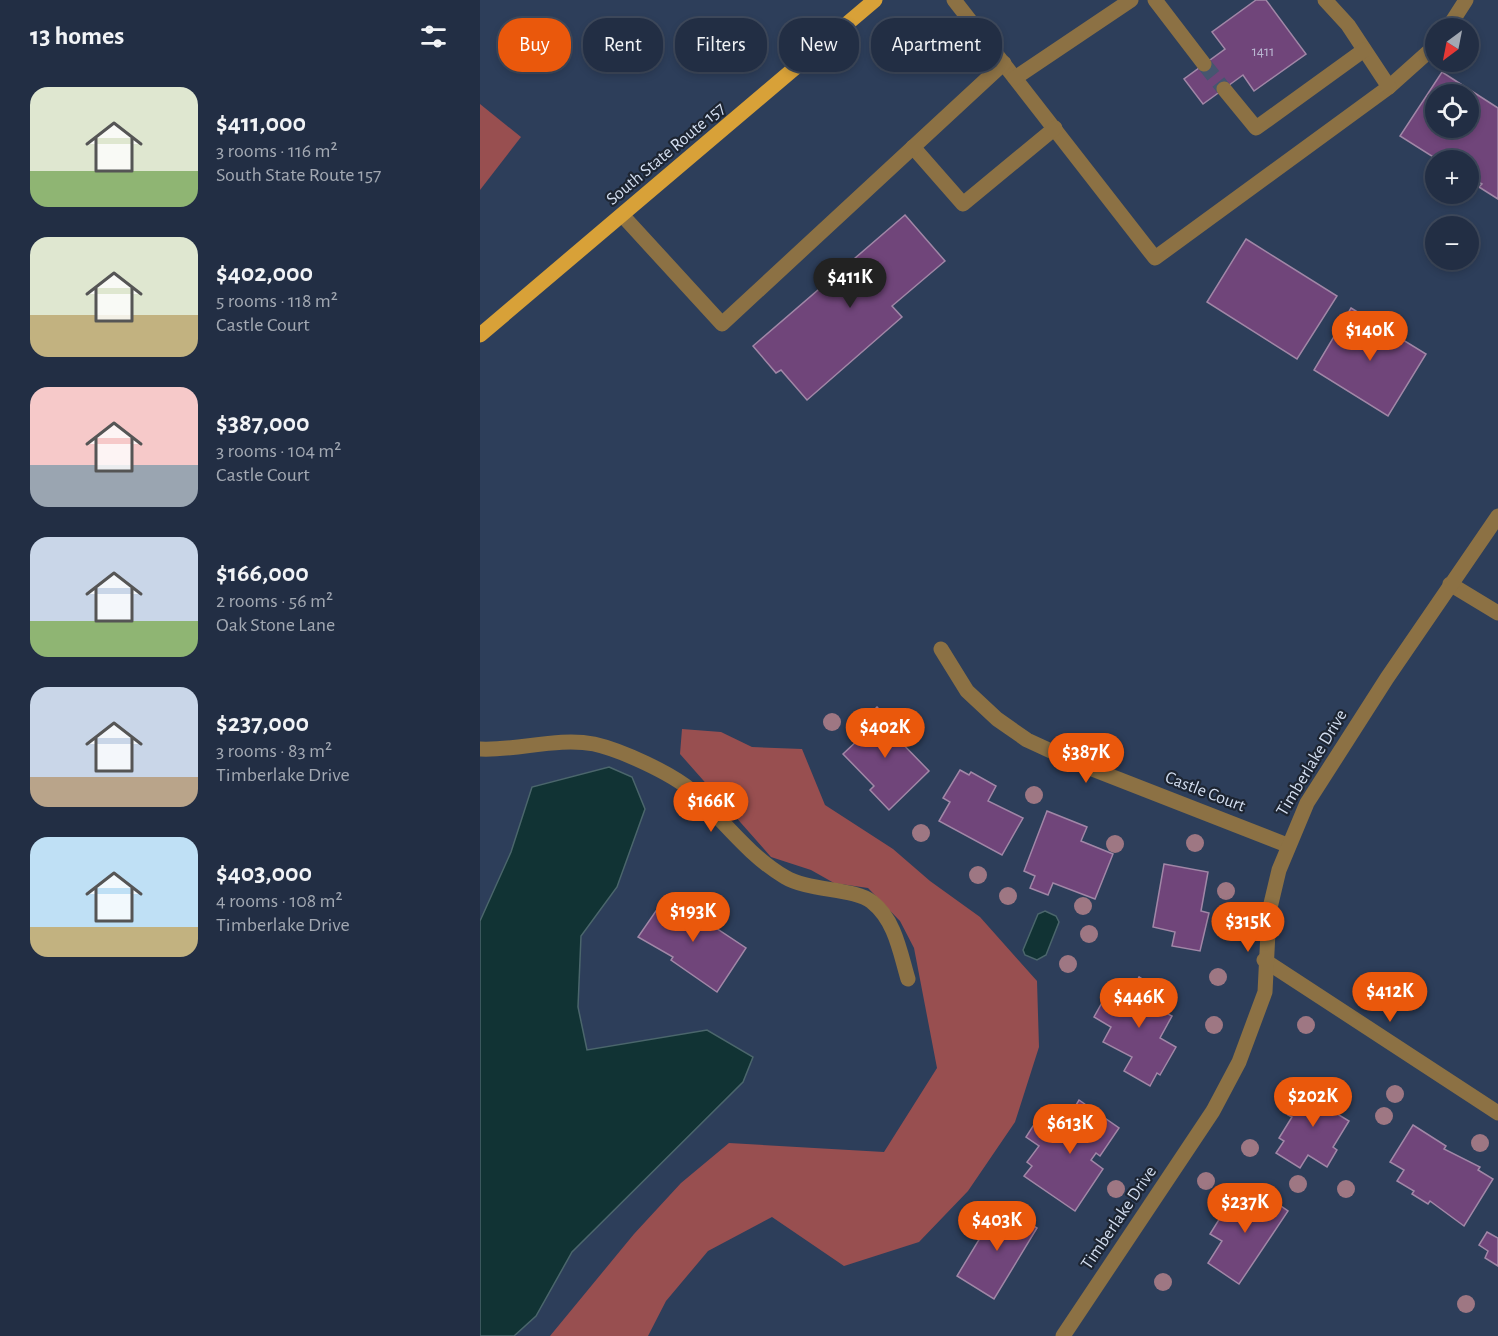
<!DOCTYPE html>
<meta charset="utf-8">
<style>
body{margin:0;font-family:"Alegreya Sans",sans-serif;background:#2a364b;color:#f1f3f6;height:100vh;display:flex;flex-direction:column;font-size:22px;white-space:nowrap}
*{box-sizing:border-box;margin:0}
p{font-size:20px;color:#a2a8b2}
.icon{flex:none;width:33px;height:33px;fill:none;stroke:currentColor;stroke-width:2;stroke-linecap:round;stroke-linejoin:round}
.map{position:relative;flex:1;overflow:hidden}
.side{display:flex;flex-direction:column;background:#222e44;width:480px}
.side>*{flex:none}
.guide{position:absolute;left:18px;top:18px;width:570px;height:54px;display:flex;gap:12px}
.needle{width:39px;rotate:212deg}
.controls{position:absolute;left:945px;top:18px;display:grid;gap:12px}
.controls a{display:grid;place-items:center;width:54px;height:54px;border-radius:50%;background:#222e44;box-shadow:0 3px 9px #0003,0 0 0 2px #3f4a5d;font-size:30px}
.price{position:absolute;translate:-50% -51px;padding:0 14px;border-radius:21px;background:#ea580c;color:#fff;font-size:20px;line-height:39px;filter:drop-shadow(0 2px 3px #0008)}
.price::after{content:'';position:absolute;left:50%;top:36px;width:18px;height:14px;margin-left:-9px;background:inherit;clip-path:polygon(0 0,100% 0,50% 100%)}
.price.active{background:#222;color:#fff}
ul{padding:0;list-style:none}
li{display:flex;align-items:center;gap:18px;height:150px;padding:0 30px}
li span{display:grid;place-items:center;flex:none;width:168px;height:120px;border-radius:18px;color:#555}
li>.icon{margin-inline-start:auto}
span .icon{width:72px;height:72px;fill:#fffc;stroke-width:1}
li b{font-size:26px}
h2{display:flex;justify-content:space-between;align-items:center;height:72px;padding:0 30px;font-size:26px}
.tag{padding:0 21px;border-radius:24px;background:#222e44;box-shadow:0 3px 9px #0003,0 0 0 2px #3f4a5d;font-size:21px;line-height:54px}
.tag.active{background:#ea580c;color:#fff}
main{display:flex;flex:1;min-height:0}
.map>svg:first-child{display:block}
</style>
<main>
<section class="side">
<h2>13 homes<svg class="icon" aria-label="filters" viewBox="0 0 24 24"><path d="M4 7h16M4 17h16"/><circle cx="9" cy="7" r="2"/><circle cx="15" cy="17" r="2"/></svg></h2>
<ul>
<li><span style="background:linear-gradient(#dfe7d0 70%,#8fb573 0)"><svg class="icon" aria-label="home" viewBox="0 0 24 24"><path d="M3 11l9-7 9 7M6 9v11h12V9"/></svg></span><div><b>$411,000</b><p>3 rooms · 116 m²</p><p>South State Route 157</p></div></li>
<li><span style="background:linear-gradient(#dfe7d0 65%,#c2b280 0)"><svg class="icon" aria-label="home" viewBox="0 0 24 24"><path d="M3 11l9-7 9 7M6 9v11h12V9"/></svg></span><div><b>$402,000</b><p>5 rooms · 118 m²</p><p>Castle Court</p></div></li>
<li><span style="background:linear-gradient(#f6c9c9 65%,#9aa5b1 0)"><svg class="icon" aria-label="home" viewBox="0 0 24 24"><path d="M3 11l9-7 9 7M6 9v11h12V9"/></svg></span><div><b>$387,000</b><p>3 rooms · 104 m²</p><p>Castle Court</p></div></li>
<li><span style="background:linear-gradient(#c9d6e8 70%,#8fb573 0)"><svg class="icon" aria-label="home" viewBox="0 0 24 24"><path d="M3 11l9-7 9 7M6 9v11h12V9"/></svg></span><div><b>$166,000</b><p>2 rooms · 56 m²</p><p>Oak Stone Lane</p></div></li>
<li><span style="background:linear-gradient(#c9d6e8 75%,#b9a48a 0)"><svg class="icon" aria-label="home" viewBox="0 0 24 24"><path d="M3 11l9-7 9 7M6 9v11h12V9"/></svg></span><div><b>$237,000</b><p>3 rooms · 83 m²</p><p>Timberlake Drive</p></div></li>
<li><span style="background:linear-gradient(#bfe0f5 75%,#c2b280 0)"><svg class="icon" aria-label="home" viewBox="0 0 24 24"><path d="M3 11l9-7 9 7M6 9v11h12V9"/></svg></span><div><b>$403,000</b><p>4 rooms · 108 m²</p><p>Timberlake Drive</p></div></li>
</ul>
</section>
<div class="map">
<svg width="1018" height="1336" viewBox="0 0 1018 1336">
<rect width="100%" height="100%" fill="#2d3e5a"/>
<g fill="#984f50">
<path d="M0,104L41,137L0,190Z"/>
<path d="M202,729L241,732L272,747L322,749L345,805L413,849L450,881L500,917L557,981L559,1047L535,1122L488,1191L439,1242L364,1266L292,1217L228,1251L186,1301L168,1336H70L154,1234L201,1183L249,1143L404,1152L457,1068L434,948L420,921L388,888L354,883L331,870L291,857L200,754Z"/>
</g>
<g fill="#113334" stroke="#4b666c" stroke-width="1.5">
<path d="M129,767L152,777L165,809L137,887L101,936L98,1007L107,1050L227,1030L273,1057L263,1082L92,1252L56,1316L34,1336H0V921L31,852L52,787Z"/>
<path d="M565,911L576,916L579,922L566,955L557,960L545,955L543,950L558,914Z"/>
</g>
<g fill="#70457a" stroke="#a187a7" stroke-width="1.5" fill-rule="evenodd">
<path d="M776,0H786L826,54L774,91L763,75L723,104L704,79L745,49L732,32Z"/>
<path d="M962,72L1018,108V199L999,187L1002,184L988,176V160H958L920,136ZM956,94H988V128H956Z"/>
<path d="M425,215L465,261L412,306L422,317L327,400L301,370L296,373L273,346Z"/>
<path d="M766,239L857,296L817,359L727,302Z"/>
<path d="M871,308L946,354L908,416L834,370Z"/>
<path d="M397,707L419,730L414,735L449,771L409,810L390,790L394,786L363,754L380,738L373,730Z"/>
<path d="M480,770L489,775L491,772L516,786L508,801L543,818L522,855L459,821L470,802L463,798Z"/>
<path d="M567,811L607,827L601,841L633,854L615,899L573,883L568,895L550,888L555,876L544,871Z"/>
<path d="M684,864L728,872L721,911L729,913L720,951L692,946L695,932L673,927Z"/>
<path d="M187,895L202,906L204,902L226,917L224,920L266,948L237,992L191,960L193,957L158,937Z"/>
<path d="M659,977L695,1000L688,1014L692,1016L680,1038L696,1047L680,1075L677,1073L670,1086L644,1071L652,1057L623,1042L631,1027L614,1017L628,992L645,1002Z"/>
<path d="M836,1084L862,1100L854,1112L869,1121L853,1147L857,1150L847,1167L828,1155L820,1168L796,1153L804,1141L799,1138L812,1117L808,1115L823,1091L829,1095Z"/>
<path d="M599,1100L639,1128L620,1156L616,1153L611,1160L623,1169L595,1211L544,1176L552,1166L547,1162L559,1146L546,1137L555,1123L577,1137Z"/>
<path d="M933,1125L966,1146L964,1149L1000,1167L998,1170L1013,1179L984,1226L950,1201L948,1204L932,1194L934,1191L917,1181L924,1170L910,1162Z"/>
<path d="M772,1186L808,1211L759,1284L728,1263L742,1241L730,1234L740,1218L745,1221Z"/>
<path d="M520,1205L557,1228L514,1299L477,1276Z"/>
<path d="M1007,1232L1018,1238V1266L1005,1258L1008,1251L999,1245Z"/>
</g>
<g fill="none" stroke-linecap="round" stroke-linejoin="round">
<path stroke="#465670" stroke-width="15" stroke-dasharray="15 8" stroke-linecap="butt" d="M724,64L744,89"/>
<g stroke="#8c7144" stroke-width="15">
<path d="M474,0L675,258L909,87L956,45"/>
<path d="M675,0L724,64"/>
<path d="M845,0L868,25L909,87"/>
<path d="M968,28L986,0"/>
<path d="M535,78L651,0"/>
<path d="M744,89L776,128L884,50"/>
<path d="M433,147L483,204L575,128"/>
<path d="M143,216L242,324L524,63"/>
<path d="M970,584L1018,613"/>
<path d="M461,649L487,691L517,719L547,740L597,763L807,845"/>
<path d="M0,749C37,751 77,737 114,744C141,750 191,773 212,791C243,820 269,856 305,877C328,891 375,888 392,902C415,920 420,952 428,979"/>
<path d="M784,960L1018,1113"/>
<path d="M583,1336L733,1111L759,1062L785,992L789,912L799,870L827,803L907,678L1018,516"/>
</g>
<path stroke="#d8a138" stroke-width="15" d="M0,335L395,0"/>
</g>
<g fill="#9e7783">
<circle cx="352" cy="722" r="9"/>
<circle cx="554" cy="795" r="9"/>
<circle cx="441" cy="833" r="9"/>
<circle cx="715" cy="843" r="9"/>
<circle cx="635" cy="844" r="9"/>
<circle cx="498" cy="875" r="9"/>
<circle cx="746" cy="891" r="9"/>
<circle cx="528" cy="896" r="9"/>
<circle cx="603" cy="906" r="9"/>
<circle cx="609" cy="934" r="9"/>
<circle cx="588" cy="964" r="9"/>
<circle cx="738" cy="977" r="9"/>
<circle cx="734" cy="1025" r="9"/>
<circle cx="826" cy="1025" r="9"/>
<circle cx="915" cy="1094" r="9"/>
<circle cx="904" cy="1116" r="9"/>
<circle cx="1000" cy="1143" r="9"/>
<circle cx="770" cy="1148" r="9"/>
<circle cx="726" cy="1181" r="9"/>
<circle cx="818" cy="1184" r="9"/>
<circle cx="636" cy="1189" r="9"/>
<circle cx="866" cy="1189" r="9"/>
<circle cx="683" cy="1282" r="9"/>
<circle cx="986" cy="1304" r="9"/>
</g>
<g text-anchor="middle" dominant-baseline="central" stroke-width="4.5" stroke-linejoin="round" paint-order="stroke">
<g font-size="15" fill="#bab8d2">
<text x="783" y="51">1411</text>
</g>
<g font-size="18" fill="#d3def0" stroke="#1d2532">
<text transform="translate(186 154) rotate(-40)">South State Route 157</text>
<text transform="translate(832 763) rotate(-59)">Timberlake Drive</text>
<text transform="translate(725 792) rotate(21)">Castle Court</text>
<text transform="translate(639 1218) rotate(-56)">Timberlake Drive</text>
</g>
</g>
</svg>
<div class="controls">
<a><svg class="needle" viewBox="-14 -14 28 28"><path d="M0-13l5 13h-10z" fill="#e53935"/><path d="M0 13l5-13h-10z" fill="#a2a8b2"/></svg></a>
<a><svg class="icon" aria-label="locate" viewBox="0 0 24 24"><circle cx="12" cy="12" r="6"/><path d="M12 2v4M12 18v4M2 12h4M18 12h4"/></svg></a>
<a>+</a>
<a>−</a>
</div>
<b class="price active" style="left:370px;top:309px">$411K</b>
<b class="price" style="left:890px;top:362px">$140K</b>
<b class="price" style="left:405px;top:759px">$402K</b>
<b class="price" style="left:606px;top:784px">$387K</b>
<b class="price" style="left:231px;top:833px">$166K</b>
<b class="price" style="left:213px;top:943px">$193K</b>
<b class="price" style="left:768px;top:953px">$315K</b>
<b class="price" style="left:910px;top:1023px">$412K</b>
<b class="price" style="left:659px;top:1029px">$446K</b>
<b class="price" style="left:833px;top:1128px">$202K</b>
<b class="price" style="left:590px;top:1155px">$613K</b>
<b class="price" style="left:765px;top:1234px">$237K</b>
<b class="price" style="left:517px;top:1252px">$403K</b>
<div class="guide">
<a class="tag active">Buy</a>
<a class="tag">Rent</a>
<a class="tag">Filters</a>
<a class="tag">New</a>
<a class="tag">Apartment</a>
</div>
</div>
</main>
